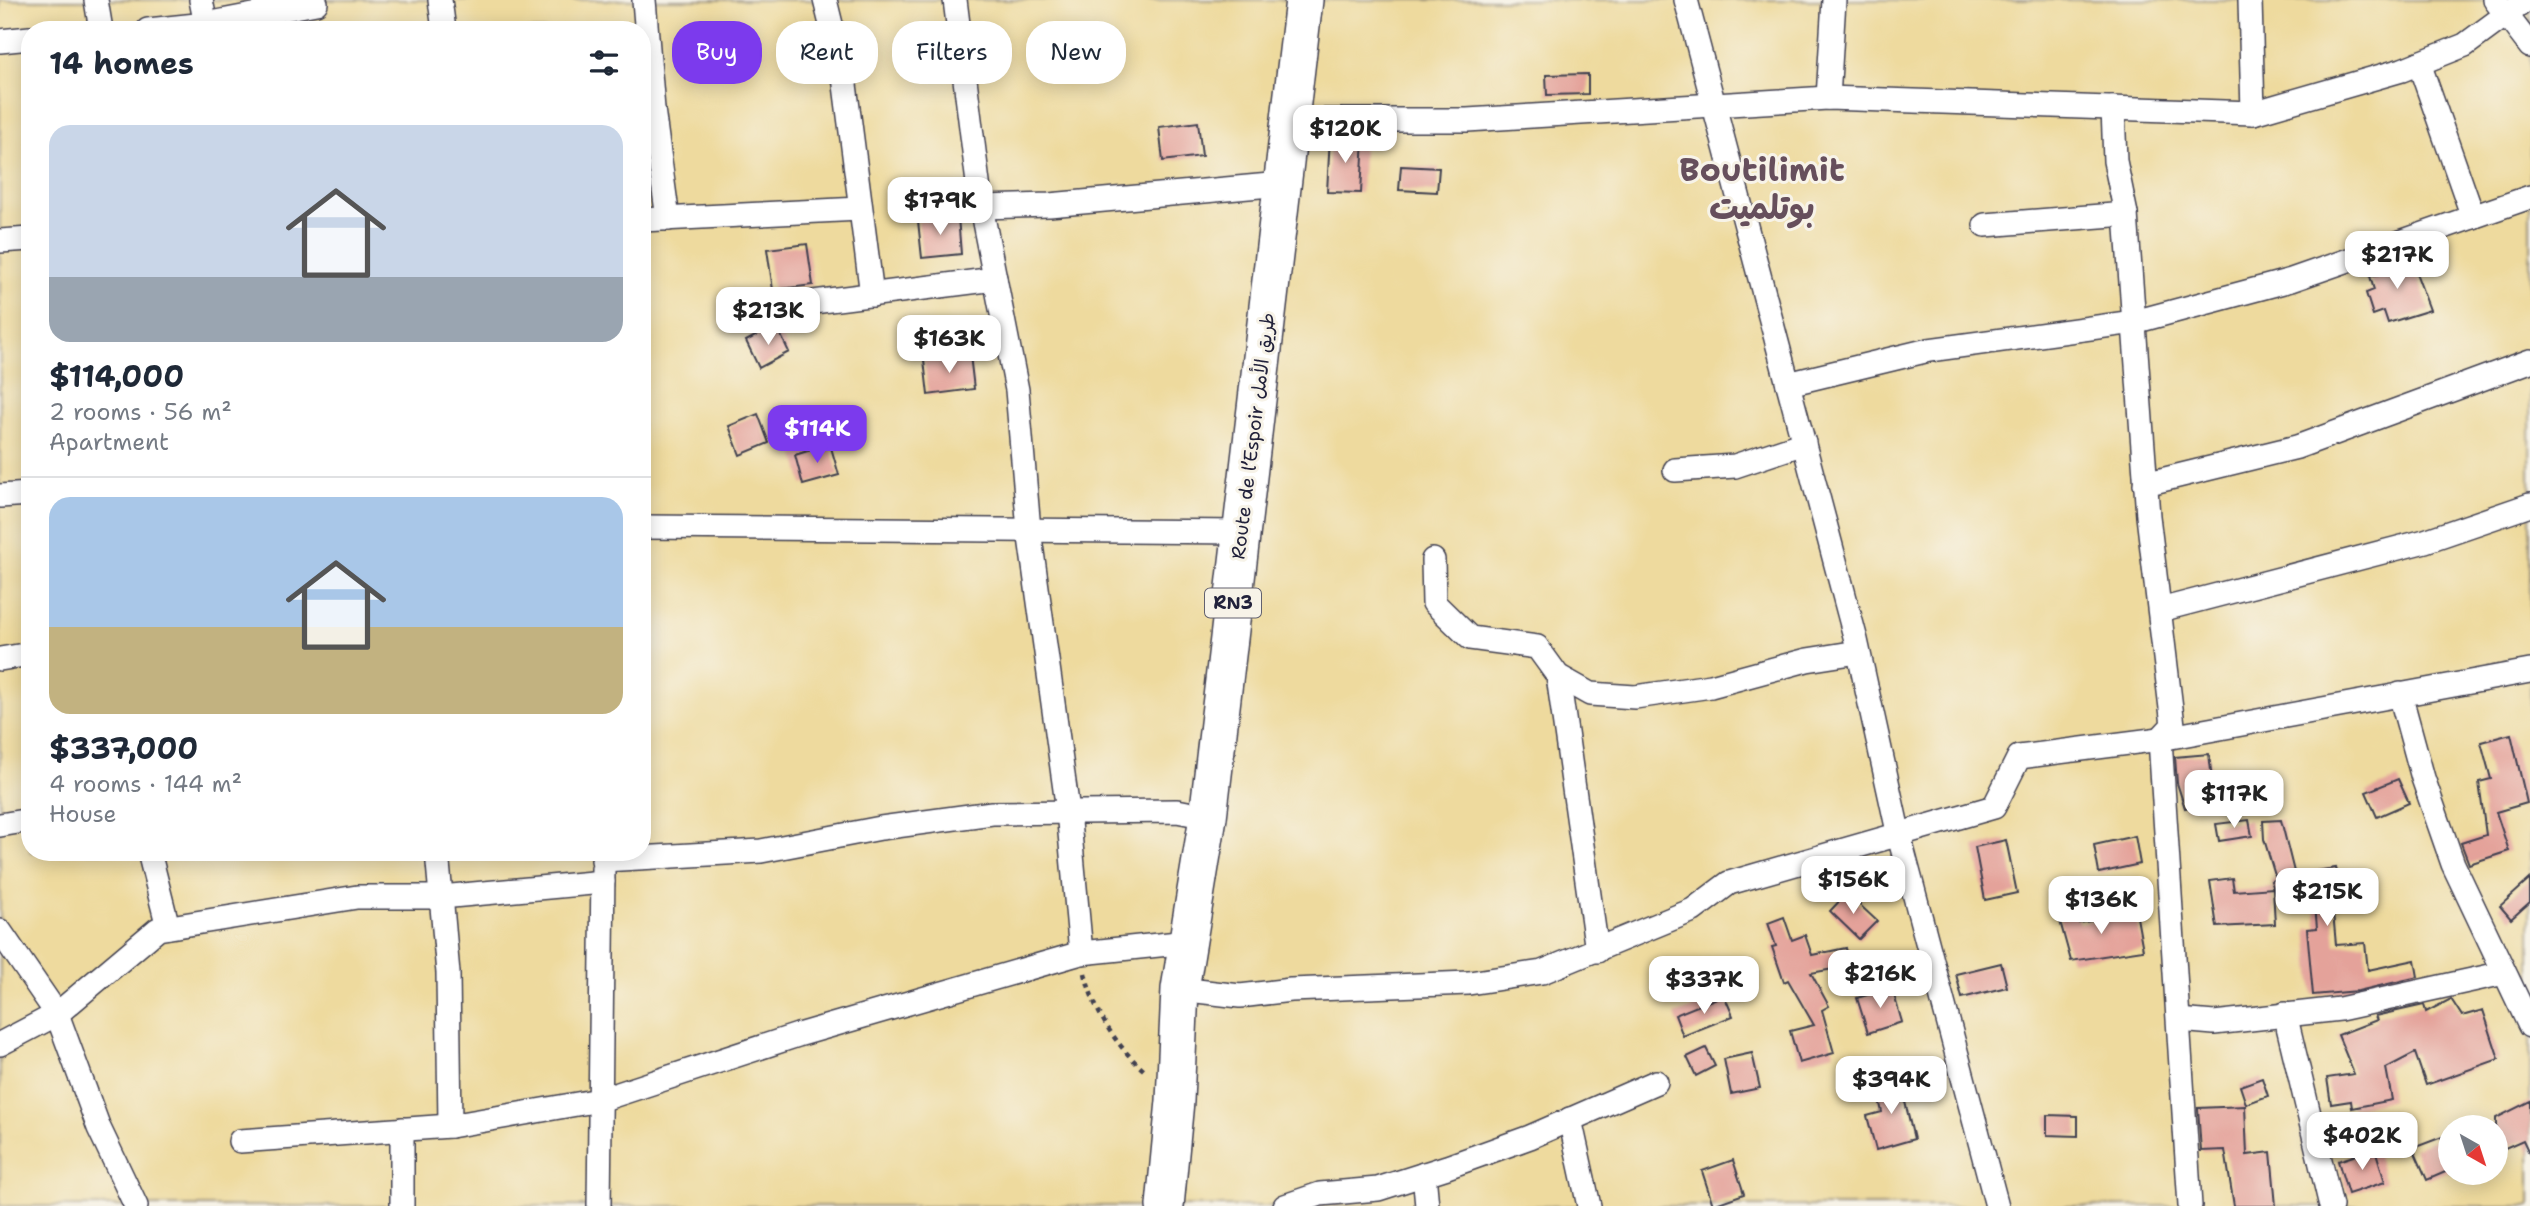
<!DOCTYPE html>
<meta charset="utf-8">
<style>
body{margin:0;font-family:"Shantell Sans","Playpen Sans Arabic",sans-serif;background:#f2f2f3;color:#1f2937;height:100vh;display:flex;flex-direction:column;font-size:26px;white-space:nowrap}
*{box-sizing:border-box;margin:0}
p{font-size:23px;color:#747a83}
.icon{flex:none;width:38px;height:38px;fill:none;stroke:currentColor;stroke-width:2;stroke-linecap:round;stroke-linejoin:round}
.map{position:relative;flex:1;overflow:hidden}
.panel{position:absolute;left:21px;top:21px;width:630px;height:840px;display:flex;flex-direction:column;background:#fff;border-radius:28px;box-shadow:0 4px 18px #0003}
.panel>*{flex:none}
.guide{position:absolute;left:672px;top:21px;width:665px;height:63px;display:flex;gap:14px}
.needle{width:46px;rotate:141deg}
.tools{position:absolute;left:2438px;top:1115px;display:grid;gap:14px}
.tools a{display:grid;place-items:center;width:70px;height:70px;border-radius:50%;background:#fff;box-shadow:0 4px 18px #0003;font-size:35px}
.price{position:absolute;translate:-50% -60px;padding:0 16px;border-radius:14px;background:#fff;color:#222;font-size:23px;line-height:46px;filter:drop-shadow(0 2px 4px #0008)}
.price::after{content:'';position:absolute;left:50%;top:42px;width:21px;height:16px;margin-left:-10px;background:inherit;clip-path:polygon(0 0,100% 0,50% 100%)}
.price.current{background:#7c3aed;color:#fff}
ul{padding:0;list-style:none}
li{display:grid;align-content:center;gap:14px;height:371px;padding:0 28px}
li+li{border-top:2px solid #e0e1e3}
li span{display:grid;place-items:center;height:217px;border-radius:21px;color:#555}
li>.icon{margin-inline-start:auto}
span .icon{width:126px;height:126px;fill:#fffc;stroke-width:1}
li b{font-size:30px}
h2{display:flex;justify-content:space-between;align-items:center;height:84px;padding:0 28px;font-size:30px}
.pill{padding:0 24px;border-radius:28px;background:#fff;box-shadow:0 4px 18px #0003;font-size:24px;line-height:63px}
.pill.current{background:#7c3aed;color:#fff}
.map>svg:first-child{display:block}
</style>
<div class="map">
<svg width="2530" height="1206" viewBox="0 0 2530 1206">
<rect width="100%" height="100%" fill="#f7f3e8"/>
<filter id="ink" filterUnits="userSpaceOnUse"><feTurbulence type="fractalNoise" baseFrequency=".0143" numOctaves="2"/><feDisplacementMap in="SourceGraphic" scale="14" xChannelSelector="R" yChannelSelector="G"/><feConvolveMatrix kernelMatrix="1 2 1 2 8 2 1 2 1" color-interpolation-filters="sRGB"/></filter>
<filter id="wash" filterUnits="userSpaceOnUse"><feTurbulence type="fractalNoise" baseFrequency=".00686" numOctaves="4" result="noise"/><feDisplacementMap in="SourceGraphic" scale="28" xChannelSelector="R" yChannelSelector="G"/><feGaussianBlur stdDeviation="1.57" result="paint"/><feColorMatrix in="noise" values="0 0 0 0 0 0 0 0 0 0 0 0 0 0 0 0 0 1.4 0 .05"/><feComposite in="paint" operator="in"/></filter>
<g filter="url(#wash)">
<rect width="100%" height="100%" fill="#f1e4c9"/>
<path fill="#eeda9e" stroke="#887e6c" stroke-width="2" fill-rule="evenodd" d="M0,0H2530V1206H0ZM30,30H642V852H30ZM2450,1127H2496V1172H2450Z"/>
<g id="blocks">
<g fill="#e4a29a">
<path d="M1588,74V94L1547,95L1546,75Z"/>
<path d="M1198,122L1202,156L1163,161L1159,127Z"/>
<path d="M1330,136L1364,138L1361,193L1327,192Z"/>
<path d="M1401,166L1439,168L1437,192L1399,190Z"/>
<path d="M958,217L961,254L922,258L918,221Z"/>
<path d="M807,244L813,285L773,290L767,249Z"/>
<path d="M2409,254L2430,310L2388,323L2384,311L2373,315L2366,293L2374,290L2370,276L2384,273L2380,264Z"/>
<path d="M776,325L789,352L759,368L746,341Z"/>
<path d="M970,355L974,389L928,395L924,360Z"/>
<path d="M758,414L769,443L740,455L729,426Z"/>
<path d="M830,444L839,475L803,485L795,455Z"/>
<path d="M2511,734L2527,803L2496,812L2509,851L2469,864L2461,843L2486,835L2479,782L2491,779L2481,742Z"/>
<path d="M2209,754L2212,779L2206,780L2211,803L2185,808L2177,783L2175,757Z"/>
<path d="M2398,779L2409,803L2377,817L2366,792Z"/>
<path d="M2249,820L2252,836L2219,841L2216,824Z"/>
<path d="M2281,820L2294,872L2297,874L2336,868L2338,876L2330,879L2332,895L2317,903L2332,901L2336,945L2365,943L2368,970L2415,960L2418,977L2358,991L2313,995L2307,929L2317,928L2314,893L2311,886L2278,899L2271,881L2276,879L2264,839L2263,821Z"/>
<path d="M2135,836L2140,864L2099,873L2094,845Z"/>
<path d="M2006,840L2017,893L1985,900L1975,847Z"/>
<path d="M2232,878L2234,891L2273,888L2275,924L2217,927L2210,881Z"/>
<path d="M2530,879V902L2511,919L2500,906Z"/>
<path d="M1847,893L1877,921L1859,939L1830,911Z"/>
<path d="M2075,910L2079,923L2136,912L2143,950L2071,961L2058,914Z"/>
<path d="M1784,917L1792,940L1805,935L1812,955L1846,948L1850,966L1811,973L1829,1006L1822,1010L1834,1053L1799,1063L1790,1031L1814,1025L1788,980L1784,982L1772,947L1776,946L1768,923Z"/>
<path d="M2001,963L2007,987L1962,998L1956,974Z"/>
<path d="M1892,988L1902,1022L1868,1033L1857,998Z"/>
<path d="M1724,995L1733,1016L1683,1036L1675,1015Z"/>
<path d="M2451,999L2462,1016L2483,1010L2499,1059L2426,1085L2415,1053L2386,1068L2392,1100L2352,1108L2351,1101L2331,1104L2327,1078L2354,1074L2338,1035L2377,1020L2375,1016L2424,1005L2426,1012Z"/>
<path d="M1706,1048L1715,1066L1696,1076L1687,1057Z"/>
<path d="M1752,1053L1760,1088L1731,1094L1724,1059Z"/>
<path d="M1899,1077L1914,1139L1876,1150L1867,1116L1882,1112L1875,1083Z"/>
<path d="M2262,1078L2268,1096L2246,1104L2240,1086Z"/>
<path d="M2530,1101V1155L2523,1140L2496,1152V1118Z"/>
<path d="M2245,1106L2247,1155L2271,1152L2276,1206H2234L2225,1150L2201,1151L2198,1108Z"/>
<path d="M2047,1115L2078,1116V1136L2047,1135Z"/>
<path d="M2450,1134V1170L2427,1180L2413,1148Z"/>
<path d="M2375,1149L2385,1182L2348,1194L2338,1161Z"/>
<path d="M1733,1160L1744,1194L1713,1205L1702,1171Z"/>
</g>
</g>
</g>
<g filter="url(#ink)">
<use href="#blocks" fill-opacity="0" stroke="#413f50" stroke-width="2"/>
<g fill="none" stroke-linecap="round" stroke-linejoin="round">
<g stroke="#413f50" stroke-width="26">
<g id="minor">
<path d="M96,0L101,30"/>
<path d="M201,0L207,30"/>
<path d="M440,0L444,30"/>
<path d="M644,0L653,109L668,219"/>
<path d="M825,0L844,77L872,295"/>
<path d="M955,0L981,207L1017,390L1029,530L1068,811L1081,953"/>
<path d="M1686,0L1856,640L1899,836L1997,1206"/>
<path d="M2250,0L2253,113"/>
<path d="M2495,0L2530,46"/>
<path d="M148,30L206,24L316,3"/>
<path d="M0,41L30,38"/>
<path d="M2419,63L2473,217"/>
<path d="M1828,98L1834,0"/>
<path d="M2113,108L2115,161L2126,214L2148,516L2173,725L2160,739L2190,1206"/>
<path d="M1290,120H1467L1828,98L2253,113L2402,70L2465,45L2526,0"/>
<path d="M981,207L1049,205L1281,184"/>
<path d="M642,220L860,209"/>
<path d="M1985,225L2126,214"/>
<path d="M0,241L30,239"/>
<path d="M766,308L995,279"/>
<path d="M1788,384L1929,350L2134,322L2291,280L2530,197"/>
<path d="M1675,470L1735,466L1804,443"/>
<path d="M2145,484L2297,447L2530,361"/>
<path d="M0,496L30,494"/>
<path d="M642,527L1242,532"/>
<path d="M1433,560L1434,603L1470,638L1537,647L1558,676L1590,694L1635,697L1711,686L1807,660L1858,652"/>
<path d="M2160,610L2425,541L2530,505"/>
<path d="M0,659L30,654"/>
<path d="M1558,676L1597,951"/>
<path d="M2400,694L2423,778L2453,864L2530,1026"/>
<path d="M0,825L30,820"/>
<path d="M149,852L168,927"/>
<path d="M437,852L448,973L450,1126"/>
<path d="M603,860L761,851L881,828L992,813L1177,811L1208,817"/>
<path d="M0,931L57,1014L99,1128L136,1206"/>
<path d="M1180,989L1240,996L1291,990L1469,983L1542,972L1693,910L1729,883L1994,807L2019,757L2160,739L2530,671"/>
<path d="M2285,1014L2331,1206"/>
<path d="M2179,1020L2214,1023L2340,1009L2504,973"/>
<path d="M0,1044L57,1014L158,929L357,897H441L603,882"/>
<path d="M1570,1119L1589,1206"/>
<path d="M402,1129V1206"/>
<path d="M240,1141L450,1126L600,1100L798,1035L1081,953L1188,942"/>
<path d="M1424,1174L1427,1206"/>
<path d="M599,1206L603,869"/>
<path d="M1285,1206L1320,1194L1378,1189L1447,1167L1530,1137L1656,1082"/>
</g>
</g>
<g stroke="#413f50" stroke-width="40">
<path id="trunk" d="M1165,1206L1175,1101L1180,989L1208,817L1304,0"/>
</g>
<path stroke="#413f50" stroke-width="4.5" stroke-dasharray="5 5" stroke-linecap="butt" d="M1085,973C1094,1013 1117,1047 1147,1073"/>
<use href="#minor" stroke="#fff" stroke-width="23"/>
<use href="#trunk" stroke="#fff" stroke-width="37"/>
</g>
</g>
<g text-anchor="middle" dominant-baseline="central" stroke-width="6" stroke-linejoin="round" paint-order="stroke">
<rect fill="#f7f3e8" stroke="#62616f" stroke-width="2" x="1205" y="588.5" width="56" height="29" rx="5"/>
<g font-size="18" font-weight="bold" fill="#22223b">
<text x="1233" y="603">RN3</text>
</g>
<g font-size="19" fill="#22223b" stroke="#f7f3e8">
<text transform="translate(1253 436) rotate(-83)">Route de l’Espoir طريق الأمل</text>
</g>
<g font-size="33" font-weight="bold" fill="#664f5c" stroke="#f7f3e8">
<text x="1762" y="169">Boutilimit<tspan x="1762" dy="38">بوتلميت</tspan></text>
</g>
</g>
</svg>
<div class="tools">
<a><svg class="needle" viewBox="-14 -14 28 28"><path d="M0-13l5 13h-10z" fill="#e53935"/><path d="M0 13l5-13h-10z" fill="#747a83"/></svg></a>
</div>
<b class="price" style="left:1345px;top:165px">$120K</b>
<b class="price" style="left:940px;top:237px">$179K</b>
<b class="price" style="left:2397px;top:291px">$217K</b>
<b class="price" style="left:768px;top:347px">$213K</b>
<b class="price" style="left:949px;top:375px">$163K</b>
<b class="price current" style="left:817px;top:465px">$114K</b>
<b class="price" style="left:2234px;top:830px">$117K</b>
<b class="price" style="left:1853px;top:916px">$156K</b>
<b class="price" style="left:2327px;top:928px">$215K</b>
<b class="price" style="left:2101px;top:936px">$136K</b>
<b class="price" style="left:1880px;top:1010px">$216K</b>
<b class="price" style="left:1704px;top:1016px">$337K</b>
<b class="price" style="left:1891px;top:1116px">$394K</b>
<b class="price" style="left:2362px;top:1172px">$402K</b>
<div class="guide">
<a class="pill current">Buy</a>
<a class="pill">Rent</a>
<a class="pill">Filters</a>
<a class="pill">New</a>
</div>
<section class="panel">
<h2>14 homes<svg class="icon" aria-label="filters" viewBox="0 0 24 24"><path d="M4 7h16M4 17h16"/><circle cx="9" cy="7" r="2"/><circle cx="15" cy="17" r="2"/></svg></h2>
<ul>
<li><span style="background:linear-gradient(#c9d6e8 70%,#9aa5b1 0)"><svg class="icon" aria-label="home" viewBox="0 0 24 24"><path d="M3 11l9-7 9 7M6 9v11h12V9"/></svg></span><div><b>$114,000</b><p>2 rooms · 56 m²</p><p>Apartment</p></div></li>
<li><span style="background:linear-gradient(#a9c7e8 60%,#c2b280 0)"><svg class="icon" aria-label="home" viewBox="0 0 24 24"><path d="M3 11l9-7 9 7M6 9v11h12V9"/></svg></span><div><b>$337,000</b><p>4 rooms · 144 m²</p><p>House</p></div></li>
</ul>
</section>
</div>
